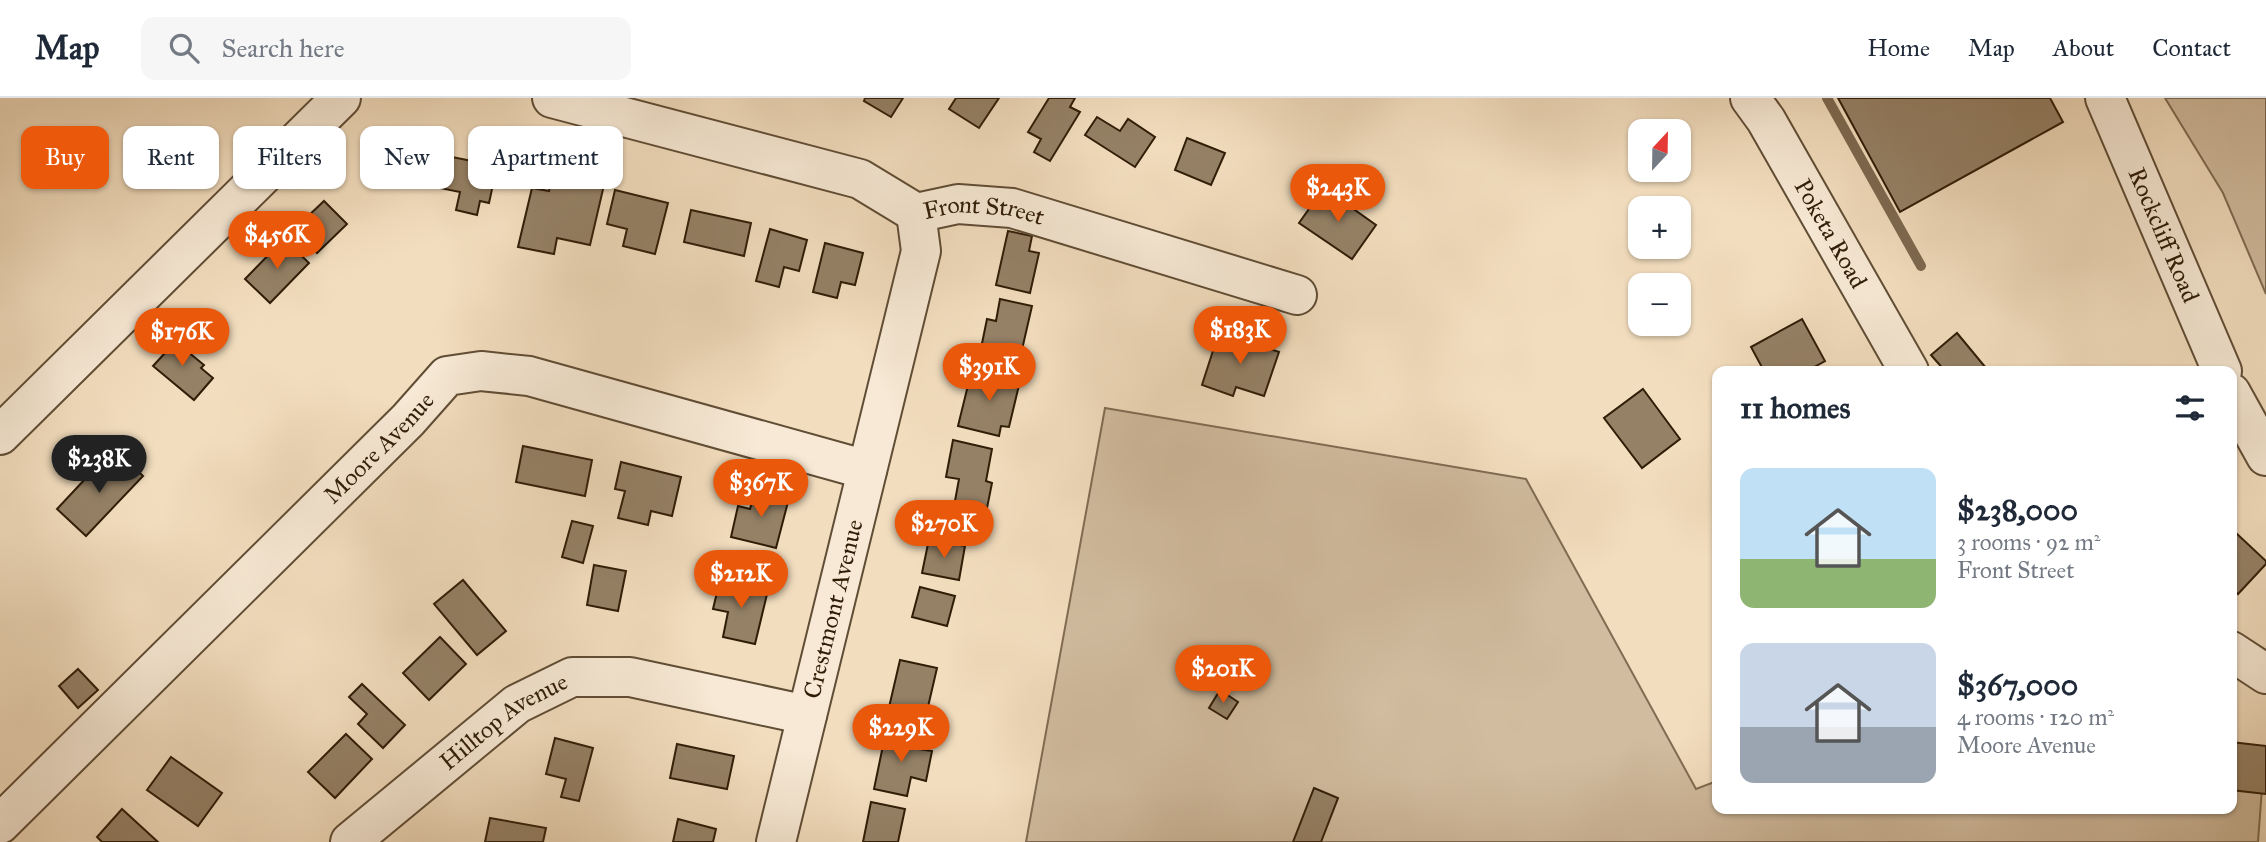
<!DOCTYPE html>
<meta charset="utf-8">
<style>
body{margin:0;font-family:"IM FELL Great Primer",serif;background:#f6f6f7;color:#1f2937;height:100vh;display:flex;flex-direction:column;font-size:26px;white-space:nowrap}
*{box-sizing:border-box;margin:0}
p{font-size:23px;color:#747a83}
.icon{flex:none;width:38px;height:38px;fill:none;stroke:currentColor;stroke-width:2;stroke-linecap:round;stroke-linejoin:round}
.map{position:relative;flex:1;overflow:hidden}
.drawer{position:absolute;left:1712px;top:268px;width:525px;height:448px;display:flex;flex-direction:column;background:#fff;border-radius:14px;box-shadow:0 2px 5px #0004}
.drawer>*{flex:none}
.guide{position:absolute;left:21px;top:28px;width:665px;height:63px;display:flex;gap:14px}
.needle{width:46px;rotate:22deg}
.tools{position:absolute;left:1628px;top:21px;display:grid;gap:14px}
.tools a{display:grid;place-items:center;width:63px;height:63px;border-radius:14px;background:#fff;box-shadow:0 2px 5px #0004;font-size:35px}
.price{position:absolute;translate:-50% -60px;padding:0 16px;border-radius:24px;background:#ea580c;color:#fff;font-size:23px;line-height:46px;filter:drop-shadow(0 2px 4px #0008)}
.price::after{content:'';position:absolute;left:50%;top:42px;width:21px;height:16px;margin-left:-10px;background:inherit;clip-path:polygon(0 0,100% 0,50% 100%)}
.price.selected{background:#222;color:#fff}
ul{padding:0;list-style:none}
li{display:flex;align-items:center;gap:21px;height:175px;padding:0 28px}
li span{display:grid;place-items:center;flex:none;width:196px;height:140px;border-radius:14px;color:#555}
li>.icon{margin-inline-start:auto}
span .icon{width:84px;height:84px;fill:#fffc;stroke-width:1}
li b{font-size:30px}
h2{display:flex;justify-content:space-between;align-items:center;height:84px;padding:0 28px;font-size:30px}
.pill{padding:0 24px;border-radius:14px;background:#fff;box-shadow:0 2px 5px #0004;font-size:24px;line-height:63px}
.pill.selected{background:#ea580c;color:#fff}
header{display:flex;align-items:center;gap:42px;box-sizing:border-box;height:98px;padding:0 35px;background:#fff;border-bottom:2px solid #e0e1e3}
header strong{font-size:33px}
nav{display:flex;gap:38px;margin-inline-start:auto;font-size:24px}
.search{width:490px;height:63px;background:#f6f6f7;display:flex;align-items:center;gap:18px;box-sizing:border-box;padding:0 24px;border-radius:14px;color:#747a83;font-size:26px}
.map>svg:first-child{display:block}
</style>
<header>
<strong>Map</strong>
<div class="search"><svg class="icon" aria-label="search" viewBox="0 0 24 24"><circle cx="10" cy="10" r="6"/><path d="M15 15l6 6"/></svg>Search here</div>
<nav><a>Home</a><a>Map</a><a>About</a><a>Contact</a></nav>
</header>
<div class="map">
<svg width="2266" height="744" viewBox="0 0 2266 744">
<rect width="100%" height="100%" fill="#f2ddbe"/>
<filter id="stains"><feTurbulence type="fractalNoise" baseFrequency=".00286" numOctaves="4"/><feColorMatrix values="0 0 0 0 .2 0 0 0 0 .09 0 0 0 0 .02 0 0 0 .5 -.17"/></filter>
<radialGradient id="worn" r=".72"><stop offset=".6" stop-color="#630" stop-opacity="0"/><stop offset="1" stop-color="#630" stop-opacity=".3"/></radialGradient>
<g fill="#d1bc9f" stroke="#806c53" stroke-width="2">
<path d="M2165,0H2266V196L2223,95Z"/>
<path d="M1105,310L1526,381L1696,691L1717,683V710H2231V671L2262,690L2258,744H1026Z"/>
</g>
<g fill="none" stroke-linecap="round" stroke-linejoin="round">
<path stroke="#7d6950" stroke-width="10" d="M1827,0L1921,168"/>
</g>
<g fill="#958166" stroke="#301d07" stroke-width="2">
<path d="M865,0H903L891,19L864,3Z"/>
<path d="M956,0H999L979,30L949,11Z"/>
<path d="M1049,0H1075L1070,9L1080,14L1050,63L1034,54L1041,41L1028,34Z"/>
<path d="M1838,0H2050L2063,24L1900,114Z"/>
<path d="M1097,19L1120,33L1128,21L1155,39L1135,69L1085,37Z"/>
<path d="M1187,40L1225,55L1211,87L1175,72Z"/>
<path d="M442,57L497,68L489,105L480,103L477,117L456,112L460,94L435,89Z"/>
<path d="M553,75L604,87L590,147L557,140L554,156L518,149L532,90L549,93Z"/>
<path d="M1324,90L1376,127L1352,161L1299,125Z"/>
<path d="M615,92L668,105L655,156L623,148L627,131L607,126Z"/>
<path d="M324,103L347,126L317,155L287,126L299,115L305,121Z"/>
<path d="M691,112L751,125L744,158L684,144Z"/>
<path d="M770,131L807,142L799,173L784,169L779,189L756,183Z"/>
<path d="M1008,133L1032,138L1029,153L1039,155L1030,195L996,187Z"/>
<path d="M284,141L309,165L270,205L245,181Z"/>
<path d="M825,145L863,155L855,187L841,184L837,200L813,194Z"/>
<path d="M1000,201L1032,208L1018,269L979,260L987,221L996,223Z"/>
<path d="M1802,221L1825,263L1807,273H1764L1751,249Z"/>
<path d="M1219,234L1279,254L1264,298L1236,289L1233,298L1202,287Z"/>
<path d="M165,235L204,267L201,270L213,280L194,302L153,268L165,255L156,247Z"/>
<path d="M1957,235L1986,270L1983,273H1945L1931,257Z"/>
<path d="M972,271L1020,283L1009,329L1001,328L999,338L958,328Z"/>
<path d="M1643,291L1680,341L1642,370L1604,320Z"/>
<path d="M953,342L992,351L986,383L992,385L987,410L955,403L959,381L946,379Z"/>
<path d="M523,348L592,362L585,398L516,384Z"/>
<path d="M125,360L143,378L86,438L57,411L102,363L113,373Z"/>
<path d="M621,364L681,379L672,418L651,413L648,427L618,420L625,393L615,391Z"/>
<path d="M756,391L789,400L776,450L731,439L738,408L750,411Z"/>
<path d="M572,423L593,428L583,465L562,459Z"/>
<path d="M2236,435L2266,463V466L2238,496L2231,490V440Z"/>
<path d="M929,441L965,448L959,482L922,475Z"/>
<path d="M594,467L626,473L618,513L587,507Z"/>
<path d="M463,482L506,533L477,557L434,506Z"/>
<path d="M720,482L768,492L755,546L723,539L728,514L713,511Z"/>
<path d="M920,489L955,498L947,528L912,519Z"/>
<path d="M440,539L466,566L429,602L403,575Z"/>
<path d="M900,562L937,570L924,626L887,618Z"/>
<path d="M78,571L98,592L78,610L59,588Z"/>
<path d="M362,586L405,627L383,650L358,626L367,616L349,599Z"/>
<path d="M1220,592L1238,604L1227,621L1209,610Z"/>
<path d="M886,633L920,640L918,651L932,653L926,683L911,679L907,698L874,691Z"/>
<path d="M346,636L372,661L335,700L308,674Z"/>
<path d="M555,640L593,650L579,703L561,699L566,681L546,676Z"/>
<path d="M2231,644L2266,648V696L2231,692Z"/>
<path d="M677,646L734,658L727,691L670,680Z"/>
<path d="M171,659L222,695L198,728L147,692Z"/>
<path d="M1314,690L1338,700L1321,744H1293Z"/>
<path d="M871,704L905,711L898,744H863Z"/>
<path d="M122,711L158,744H102L97,739Z"/>
<path d="M490,720L546,730L543,744H485Z"/>
<path d="M678,721L716,731L713,744H673Z"/>
</g>
<g fill="none" stroke-linecap="round" stroke-linejoin="round">
<g stroke="#604d35" stroke-width="42">
<g id="minor">
<path id="s1" d="M552,0L860,81L916,115L958,106L1012,110L1297,197"/>
<path id="s2" d="M1750,0L1766,22L1909,273"/>
<path id="s3" d="M2105,0L2222,273"/>
<path d="M2231,295L2266,358"/>
<path d="M0,337L341,0"/>
<path d="M2231,553L2266,576"/>
<path id="s4" d="M0,726L408,322L447,278L481,273L529,278L867,372"/>
<path id="s5" d="M350,744L517,606L572,579H630L807,617"/>
<path id="s6" d="M776,744L921,153L916,115"/>
</g>
</g>
<use href="#minor" stroke="#f7e9d5" stroke-width="38"/>
</g>
<g text-anchor="middle" dominant-baseline="central" stroke-width="7" stroke-linejoin="round" paint-order="stroke">
<g font-size="24" fill="#301d07" stroke="#f7e9d5">
<text stroke="none"><textPath href="#s1" startOffset="453">Front Street</textPath></text>
<text stroke="none"><textPath href="#s2" startOffset="158">Poketa Road</textPath></text>
<text stroke="none"><textPath href="#s3" startOffset="149">Rockcliff Road</textPath></text>
<text stroke="none"><textPath href="#s4" startOffset="534">Moore Avenue</textPath></text>
<text stroke="none"><textPath href="#s6" startOffset="240">Crestmont Avenue</textPath></text>
<text stroke="none"><textPath href="#s5" startOffset="196">Hilltop Avenue</textPath></text>
</g>
</g>
<rect width="100%" height="100%" filter="url(#stains)"/>
<rect width="100%" height="100%" fill="url(#worn)"/>
</svg>
<div class="tools">
<a><svg class="needle" viewBox="-14 -14 28 28"><path d="M0-13l5 13h-10z" fill="#e53935"/><path d="M0 13l5-13h-10z" fill="#747a83"/></svg></a>
<a>+</a>
<a>−</a>
</div>
<b class="price" style="left:1338px;top:126px">$243K</b>
<b class="price" style="left:277px;top:173px">$456K</b>
<b class="price" style="left:1240px;top:268px">$183K</b>
<b class="price" style="left:182px;top:270px">$176K</b>
<b class="price" style="left:989px;top:305px">$391K</b>
<b class="price selected" style="left:99px;top:397px">$238K</b>
<b class="price" style="left:761px;top:421px">$367K</b>
<b class="price" style="left:944px;top:462px">$270K</b>
<b class="price" style="left:741px;top:512px">$212K</b>
<b class="price" style="left:1223px;top:607px">$201K</b>
<b class="price" style="left:901px;top:666px">$229K</b>
<div class="guide">
<a class="pill selected">Buy</a>
<a class="pill">Rent</a>
<a class="pill">Filters</a>
<a class="pill">New</a>
<a class="pill">Apartment</a>
</div>
<section class="drawer">
<h2>11 homes<svg class="icon" aria-label="filters" viewBox="0 0 24 24"><path d="M4 7h16M4 17h16"/><circle cx="9" cy="7" r="2"/><circle cx="15" cy="17" r="2"/></svg></h2>
<ul>
<li><span style="background:linear-gradient(#bfe0f5 65%,#8fb573 0)"><svg class="icon" aria-label="home" viewBox="0 0 24 24"><path d="M3 11l9-7 9 7M6 9v11h12V9"/></svg></span><div><b>$238,000</b><p>3 rooms · 92 m²</p><p>Front Street</p></div></li>
<li><span style="background:linear-gradient(#c9d6e8 60%,#9aa5b1 0)"><svg class="icon" aria-label="home" viewBox="0 0 24 24"><path d="M3 11l9-7 9 7M6 9v11h12V9"/></svg></span><div><b>$367,000</b><p>4 rooms · 120 m²</p><p>Moore Avenue</p></div></li>
</ul>
</section>
</div>
